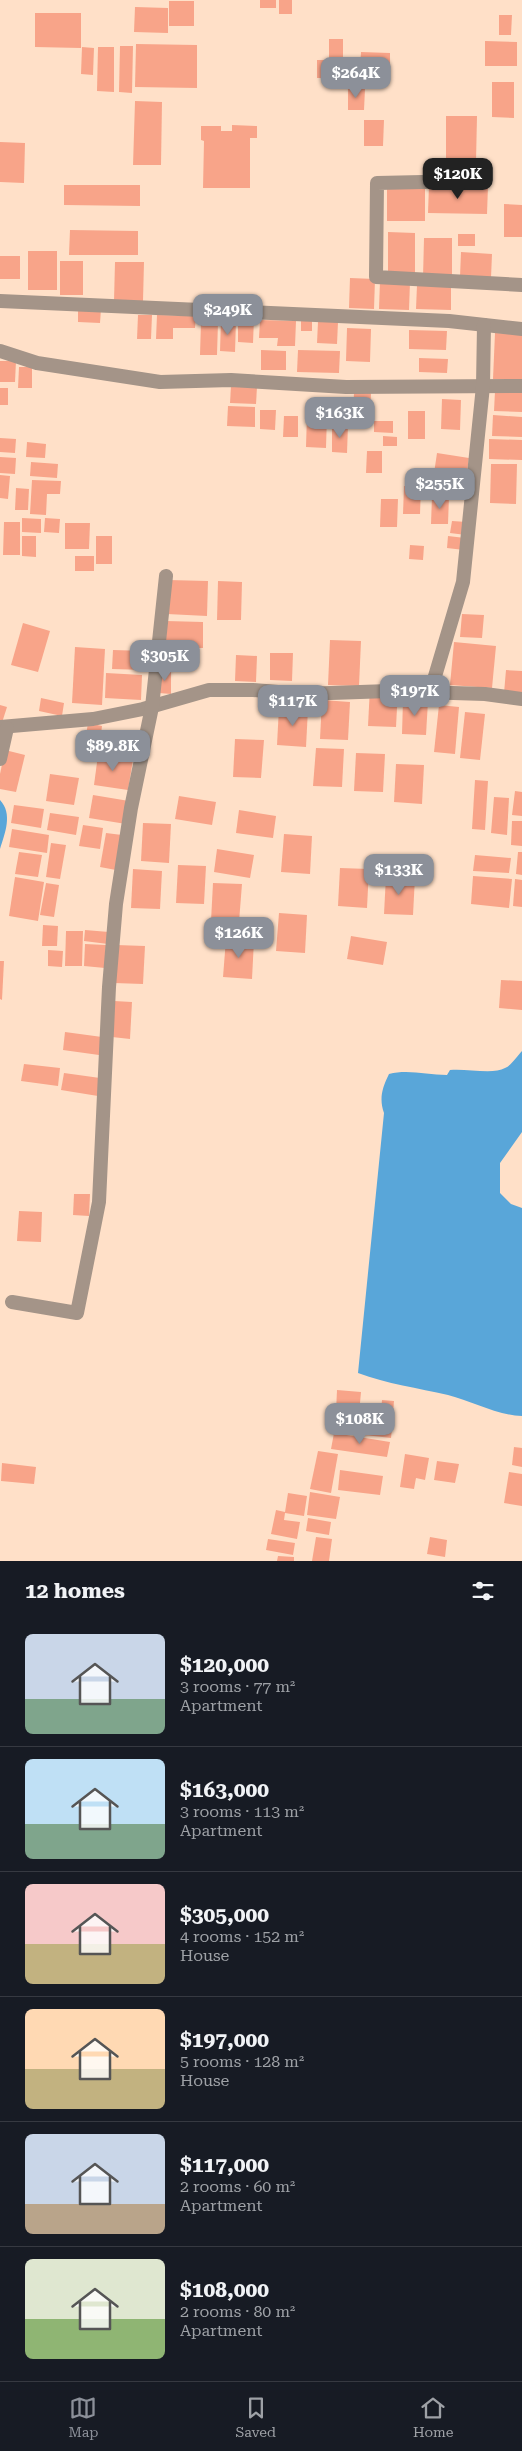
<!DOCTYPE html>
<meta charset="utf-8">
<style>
body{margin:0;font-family:"Roboto Serif",serif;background:#242831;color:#f1f3f6;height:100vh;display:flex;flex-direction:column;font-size:19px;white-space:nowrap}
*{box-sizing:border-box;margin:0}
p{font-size:16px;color:#9ea1a6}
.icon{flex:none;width:28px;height:28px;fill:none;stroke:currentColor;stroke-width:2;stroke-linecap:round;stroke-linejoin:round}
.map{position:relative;height:1561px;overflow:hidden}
.panel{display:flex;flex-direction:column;background:#171b24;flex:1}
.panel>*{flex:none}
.price{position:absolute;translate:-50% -42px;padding:0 11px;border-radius:10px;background:#8c9099;color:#fff;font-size:16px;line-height:32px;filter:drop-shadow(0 1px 2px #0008)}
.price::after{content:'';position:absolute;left:50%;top:30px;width:15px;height:11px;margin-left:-8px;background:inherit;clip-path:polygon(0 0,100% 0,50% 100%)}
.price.on{background:#222;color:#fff}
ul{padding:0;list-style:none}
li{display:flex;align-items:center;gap:15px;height:125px;padding:0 25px}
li+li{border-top:1px solid #363941}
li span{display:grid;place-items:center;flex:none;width:140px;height:100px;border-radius:8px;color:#555}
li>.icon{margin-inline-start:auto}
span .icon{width:60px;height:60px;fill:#fffc;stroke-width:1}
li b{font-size:21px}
h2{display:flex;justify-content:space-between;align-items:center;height:60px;padding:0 25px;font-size:21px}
.menu{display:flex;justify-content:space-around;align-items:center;height:70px;border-top:1px solid #363941;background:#171b24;font-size:14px;color:#9ea1a6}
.menu a{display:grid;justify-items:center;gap:2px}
.menu .on{color:#8c9099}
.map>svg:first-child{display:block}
</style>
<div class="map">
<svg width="522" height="1561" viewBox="0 0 522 1561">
<rect width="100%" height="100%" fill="#ffe0c8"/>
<g fill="#59a6d9">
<path d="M0,800C13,814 5,833 0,849Z"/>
<path d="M522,1051V1132L500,1163V1193L511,1204L522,1208V1416C496,1415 472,1401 448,1395C418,1388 387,1384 358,1373L384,1113C379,1099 382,1088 389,1074C408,1069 427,1075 447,1075L450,1070C465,1068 493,1075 505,1068C512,1065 517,1056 522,1051Z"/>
</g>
<g fill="#f8a489">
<rect x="260" y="0" width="16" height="8"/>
<rect x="279" y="0" width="13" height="14"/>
<rect x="169" y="1" width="25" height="25"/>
<path d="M135,7L168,8V33L134,32Z"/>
<path d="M35,13H81V48L35,47Z"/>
<path d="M499,15H512L511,35H499Z"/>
<path d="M329,39H343V63L329,62Z"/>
<path d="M485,41L517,42V66H485Z"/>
<path d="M136,44L197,45V88L135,87Z"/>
<path d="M120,46H133L132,93L119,92Z"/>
<path d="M82,47L94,48L93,75L81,74Z"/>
<path d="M98,47H114V92L97,91Z"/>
<path d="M361,52L390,53V70L360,69Z"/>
<rect x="317" y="60" width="9" height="18"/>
<path d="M348,74H360V84H347Z"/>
<path d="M492,82H514V118L492,117Z"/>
<path d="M348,89H365L364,110H348Z"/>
<path d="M135,101L162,102L161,165H133Z"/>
<path d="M446,116H477L476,162H446Z"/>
<path d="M364,120H384L383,146H364Z"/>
<path d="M232,125L257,126V138H250V188H203L204,141L201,140V126H221V131H232Z"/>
<path d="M0,142L25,143L24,183L0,182Z"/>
<path d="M64,185H140V206L64,205Z"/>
<path d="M429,185L488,186L487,214L428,213Z"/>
<rect x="387" y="189" width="38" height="32"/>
<path d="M504,204L522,205V237H504Z"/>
<path d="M70,230L138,231V255H69Z"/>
<path d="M388,232L415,233V275H388Z"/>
<rect x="458" y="234" width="17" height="12"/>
<path d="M424,238H452V278H423Z"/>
<rect x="28" y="251" width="29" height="39"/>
<path d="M461,252L492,254L491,278L460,277Z"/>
<rect x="0" y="256" width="20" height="23"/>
<rect x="60" y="261" width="23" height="34"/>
<path d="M115,262H144L143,301H114Z"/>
<path d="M350,278L375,279L374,309L349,308Z"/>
<path d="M380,281L410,282L409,310L379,309Z"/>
<path d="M417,285L451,286V310L416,309Z"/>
<path d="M78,308L101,309L100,323L78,322Z"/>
<path d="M138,315H152L151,339H137Z"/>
<path d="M157,315L196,316L195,328H173V339H156Z"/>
<path d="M238,318H254L253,343L238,342Z"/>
<rect x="301" y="318" width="11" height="13"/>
<path d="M221,320L236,321L235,352L220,351Z"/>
<path d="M260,320L296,321L295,346H277L278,338H259Z"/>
<path d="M201,322H218L217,355H200Z"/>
<path d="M318,322H338L337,344L317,343Z"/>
<path d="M347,328L371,329L370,362L346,361Z"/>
<path d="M409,330L447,331L446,350L409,349Z"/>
<path d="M495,333L522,334V380L493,379Z"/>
<path d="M261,350L286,351V370H261Z"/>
<path d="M298,350L340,351L339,373L297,372Z"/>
<path d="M419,358L448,359L447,373L419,372Z"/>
<path d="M0,361H16L15,382H0Z"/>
<path d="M19,367H32V388H18Z"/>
<path d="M231,386L257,387L256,404L230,403Z"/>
<rect x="0" y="388" width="8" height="17"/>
<path d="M495,391L522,392V412L494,411Z"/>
<path d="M354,392L371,393L370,418H353Z"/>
<path d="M337,397H350L349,423H336Z"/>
<path d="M442,399L461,400L460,430L441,429Z"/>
<path d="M228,406L255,407V427L227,426Z"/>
<path d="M260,410H276L275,430L260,429Z"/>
<rect x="408" y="411" width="17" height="28"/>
<path d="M307,414L327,415L326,448L306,447Z"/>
<path d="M493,415L522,417V437L492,436Z"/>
<path d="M284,416H298V437H283Z"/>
<path d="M374,421H393V433L374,432Z"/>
<path d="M332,425H348L347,453L332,452Z"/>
<path d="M383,436L397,437V446H383Z"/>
<path d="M0,438L16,439L15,453L0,452Z"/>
<path d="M489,439L522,440V460L489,459Z"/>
<path d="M27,442L46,444L45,458L26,457Z"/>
<path d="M367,451H382V473H366Z"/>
<path d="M437,453L469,458L464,492L432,487Z"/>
<path d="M0,457L16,458L15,474L0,473Z"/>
<path d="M31,462L58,464L57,478L30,476Z"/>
<path d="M491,464H517L516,504L490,503Z"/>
<path d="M0,475L10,476L8,499L0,498Z"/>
<path d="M32,480L61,481L60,494H47L46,515L30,514Z"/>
<path d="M404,486L421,487L420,514H403Z"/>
<path d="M16,488L29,489L28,510H15Z"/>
<path d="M432,496H449L448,524H431Z"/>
<path d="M381,499H398L397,527H380Z"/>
<path d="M22,518L41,519V533L22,532Z"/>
<path d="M45,518L60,519L59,533L44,532Z"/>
<path d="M452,521L467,522L466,535L450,533Z"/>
<path d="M4,522H20V555H3Z"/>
<path d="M65,523H90L89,549H65Z"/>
<path d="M22,536H36V557L22,556Z"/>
<rect x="96" y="536" width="16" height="28"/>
<path d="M448,536L465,538L464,550L447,548Z"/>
<path d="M410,545L424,546L423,560L409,559Z"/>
<rect x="75" y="556" width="19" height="15"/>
<path d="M168,580L208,581L207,616L167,614Z"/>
<path d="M218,581L242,582L241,620H217Z"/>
<path d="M462,614L484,615L482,638L460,637Z"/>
<path d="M166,621L203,622V648L165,647Z"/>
<path d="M23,623L50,631L38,672L11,665Z"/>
<path d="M330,640L361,641L359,686L328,685Z"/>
<path d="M454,642L496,646L492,688L450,685Z"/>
<path d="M75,647L105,649L102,705L72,703Z"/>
<path d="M113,650L146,651V670L112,669Z"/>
<path d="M270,653H293L292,681L270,680Z"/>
<path d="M236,655L257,656L256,682L235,681Z"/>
<path d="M160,670H171V694L159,693Z"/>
<path d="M506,670L522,671V694L504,693Z"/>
<path d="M106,673L142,675L141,700L105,698Z"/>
<path d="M370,687L398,689L396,727L368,726Z"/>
<path d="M41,698L64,703L62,716L39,711Z"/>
<path d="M322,700L350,702L348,740L320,739Z"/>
<path d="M403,700L428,701L426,735L402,734Z"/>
<path d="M0,705L7,707L0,729Z"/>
<path d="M439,705L459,707L455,754L434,752Z"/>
<path d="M279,707L308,709L306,747L277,745Z"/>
<path d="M465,712L485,714L480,760L460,758Z"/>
<path d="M88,723L102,726L99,749L84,747Z"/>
<path d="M235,739L264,740L261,778L233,777Z"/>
<path d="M316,748L344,749L342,787L313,786Z"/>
<path d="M5,750L25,755L16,792L0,789V774Z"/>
<path d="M356,753L385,754L383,792L354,791Z"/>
<path d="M98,755L133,760L128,790L94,785Z"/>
<path d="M396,764L424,765L422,804L394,802Z"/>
<path d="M50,774L79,778L74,805L46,801Z"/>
<path d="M475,780L488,781L485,830L472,829Z"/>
<path d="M515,791L522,792V816L512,815Z"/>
<path d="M93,795L129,801L126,824L89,818Z"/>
<path d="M179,796L216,802L212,825L175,819Z"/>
<path d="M494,797L509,798L507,835L491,833Z"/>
<path d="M14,805L44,809L41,828L11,823Z"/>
<path d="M239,810L276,816L273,838L236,833Z"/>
<path d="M50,813L79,817L76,835L47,830Z"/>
<path d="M512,821H522V846L511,845Z"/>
<path d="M143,823L171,824L169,863L141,861Z"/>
<path d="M83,825L103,828L100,849L79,846Z"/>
<path d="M12,829L49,835L47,853L9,847Z"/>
<path d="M106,833L122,835L116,870L100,867Z"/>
<path d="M284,834L312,836L310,874L281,872Z"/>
<path d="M51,843L66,845L60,879L46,877Z"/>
<path d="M217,849L254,855L250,878L214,872Z"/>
<path d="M19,852L42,855L38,877L15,874Z"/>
<path d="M518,852H522V875L516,874Z"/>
<path d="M475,855L511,858L509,873L473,871Z"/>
<path d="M178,865L206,866L204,904L176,903Z"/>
<path d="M340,868L369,869L367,908L338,906Z"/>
<path d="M133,869L162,871L160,909L131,908Z"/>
<path d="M386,876L415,877L413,915L384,914Z"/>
<path d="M473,876L512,879L509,908L471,904Z"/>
<path d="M15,877L44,882L38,921L9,916Z"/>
<path d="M515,879L522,880V907L513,906Z"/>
<path d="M46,883L59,885L54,917L40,915Z"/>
<path d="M213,883L242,884L239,922L211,921Z"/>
<path d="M279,913L307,915L305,953L276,951Z"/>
<path d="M43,925L58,926L57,946H42Z"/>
<path d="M85,930L109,932L108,944L84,941Z"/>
<path d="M66,931H83L82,966H65Z"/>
<path d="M351,936L387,942L383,965L347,959Z"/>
<path d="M226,939L254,940L252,979L223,977Z"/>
<path d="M85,944L106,945L105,968L84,966Z"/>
<path d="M116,945L145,946L143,984L114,983Z"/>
<path d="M48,950L63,951L62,967L48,966Z"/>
<path d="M0,961H4L2,1000L0,999Z"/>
<path d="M501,980L522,981V1010L499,1008Z"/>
<path d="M114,1001L132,1002L130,1039L112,1037Z"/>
<path d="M65,1032L102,1037L99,1055L63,1050Z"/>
<path d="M24,1064L60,1068L58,1086L21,1081Z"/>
<path d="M64,1073L100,1078L98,1096L61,1090Z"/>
<path d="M74,1194H90L89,1216L73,1215Z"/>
<path d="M19,1211L42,1212L41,1242L17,1241Z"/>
<path d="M337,1390L361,1392L359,1414L336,1412Z"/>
<path d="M382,1400L394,1401L392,1426L380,1425Z"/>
<path d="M358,1424L392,1428L391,1438L356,1434Z"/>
<path d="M334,1433L390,1442L387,1457L331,1449Z"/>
<path d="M514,1447L522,1448V1467L512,1465Z"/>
<path d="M318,1451L338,1454L331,1493L310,1489Z"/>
<path d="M405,1454L429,1458L425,1480L416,1478L414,1489L400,1487Z"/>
<path d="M437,1461L459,1464L455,1483L434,1480Z"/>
<path d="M2,1463L36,1467L34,1484L1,1481Z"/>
<path d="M340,1470L383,1476L380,1495L338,1490Z"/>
<path d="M509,1472L522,1474V1506L504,1503Z"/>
<path d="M310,1492L340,1497L336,1519L307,1515Z"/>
<path d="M288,1493L307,1496L304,1516L285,1513L284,1520L300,1522L297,1539L271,1534L276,1510L285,1512Z"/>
<path d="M308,1518L331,1522L329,1535L306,1531Z"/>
<path d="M316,1537L332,1539L329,1561H312Z"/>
<path d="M430,1537L447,1540L445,1557L427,1554Z"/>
<path d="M268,1539L295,1543L293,1555L266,1550Z"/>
<path d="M278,1556L294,1557V1561H277Z"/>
</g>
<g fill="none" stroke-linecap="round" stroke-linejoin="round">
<g stroke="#a49488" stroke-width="14">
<path d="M468,181L377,183L376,277L522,285"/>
<path d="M0,301L449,321L522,329"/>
<path d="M0,351L37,363L160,382L231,380L346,387L522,386"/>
<path d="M430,693L463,582L483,386L484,325"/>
<path d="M0,727L93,719L143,709L209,690H253L302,694L389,691L485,694L522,699"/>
<path d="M0,759L7,728"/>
<path d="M12,1302L77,1313L99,1202L109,987L116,904L131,808L152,707L166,576"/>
</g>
</g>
</svg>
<b class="price" style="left:356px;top:99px">$264K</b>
<b class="price on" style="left:458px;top:200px">$120K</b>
<b class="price" style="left:228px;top:336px">$249K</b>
<b class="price" style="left:340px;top:439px">$163K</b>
<b class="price" style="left:440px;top:510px">$255K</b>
<b class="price" style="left:165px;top:682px">$305K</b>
<b class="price" style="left:415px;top:717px">$197K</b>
<b class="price" style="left:293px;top:727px">$117K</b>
<b class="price" style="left:113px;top:772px">$89.8K</b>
<b class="price" style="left:399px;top:896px">$133K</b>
<b class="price" style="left:239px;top:959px">$126K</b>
<b class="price" style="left:360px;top:1445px">$108K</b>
</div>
<section class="panel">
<h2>12 homes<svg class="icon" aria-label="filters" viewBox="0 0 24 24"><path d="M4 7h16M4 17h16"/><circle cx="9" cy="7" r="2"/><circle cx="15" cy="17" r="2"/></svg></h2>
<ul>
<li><span style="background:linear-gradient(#c9d6e8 65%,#7fa58c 0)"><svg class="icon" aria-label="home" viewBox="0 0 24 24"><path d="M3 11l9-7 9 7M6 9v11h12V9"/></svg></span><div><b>$120,000</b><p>3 rooms · 77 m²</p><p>Apartment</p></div></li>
<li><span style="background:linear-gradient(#bfe0f5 65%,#7fa58c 0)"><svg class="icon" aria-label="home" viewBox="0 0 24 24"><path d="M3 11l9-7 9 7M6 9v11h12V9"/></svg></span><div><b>$163,000</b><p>3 rooms · 113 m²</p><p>Apartment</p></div></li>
<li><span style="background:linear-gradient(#f6c9c9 60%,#c2b280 0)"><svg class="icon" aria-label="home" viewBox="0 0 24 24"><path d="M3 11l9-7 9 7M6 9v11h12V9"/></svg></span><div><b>$305,000</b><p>4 rooms · 152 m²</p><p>House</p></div></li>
<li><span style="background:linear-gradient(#ffd9b3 60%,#c2b280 0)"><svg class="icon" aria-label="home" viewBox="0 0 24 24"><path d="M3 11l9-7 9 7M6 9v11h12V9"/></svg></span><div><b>$197,000</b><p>5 rooms · 128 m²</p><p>House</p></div></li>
<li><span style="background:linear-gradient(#c9d6e8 70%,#b9a48a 0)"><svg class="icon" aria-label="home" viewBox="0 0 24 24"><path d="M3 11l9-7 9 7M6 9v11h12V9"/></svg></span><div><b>$117,000</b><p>2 rooms · 60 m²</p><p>Apartment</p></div></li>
<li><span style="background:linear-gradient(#dfe7d0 60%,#8fb573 0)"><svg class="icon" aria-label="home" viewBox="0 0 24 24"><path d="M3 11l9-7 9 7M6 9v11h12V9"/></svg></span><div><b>$108,000</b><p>2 rooms · 80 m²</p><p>Apartment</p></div></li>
</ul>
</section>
<nav class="menu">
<a class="on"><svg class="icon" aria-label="map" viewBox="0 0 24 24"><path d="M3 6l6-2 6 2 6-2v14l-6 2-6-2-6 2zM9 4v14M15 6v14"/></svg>Map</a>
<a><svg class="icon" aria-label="saved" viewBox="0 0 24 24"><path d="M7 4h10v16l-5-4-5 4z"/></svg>Saved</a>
<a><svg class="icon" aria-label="home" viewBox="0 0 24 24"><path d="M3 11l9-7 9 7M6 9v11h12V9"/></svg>Home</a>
</nav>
